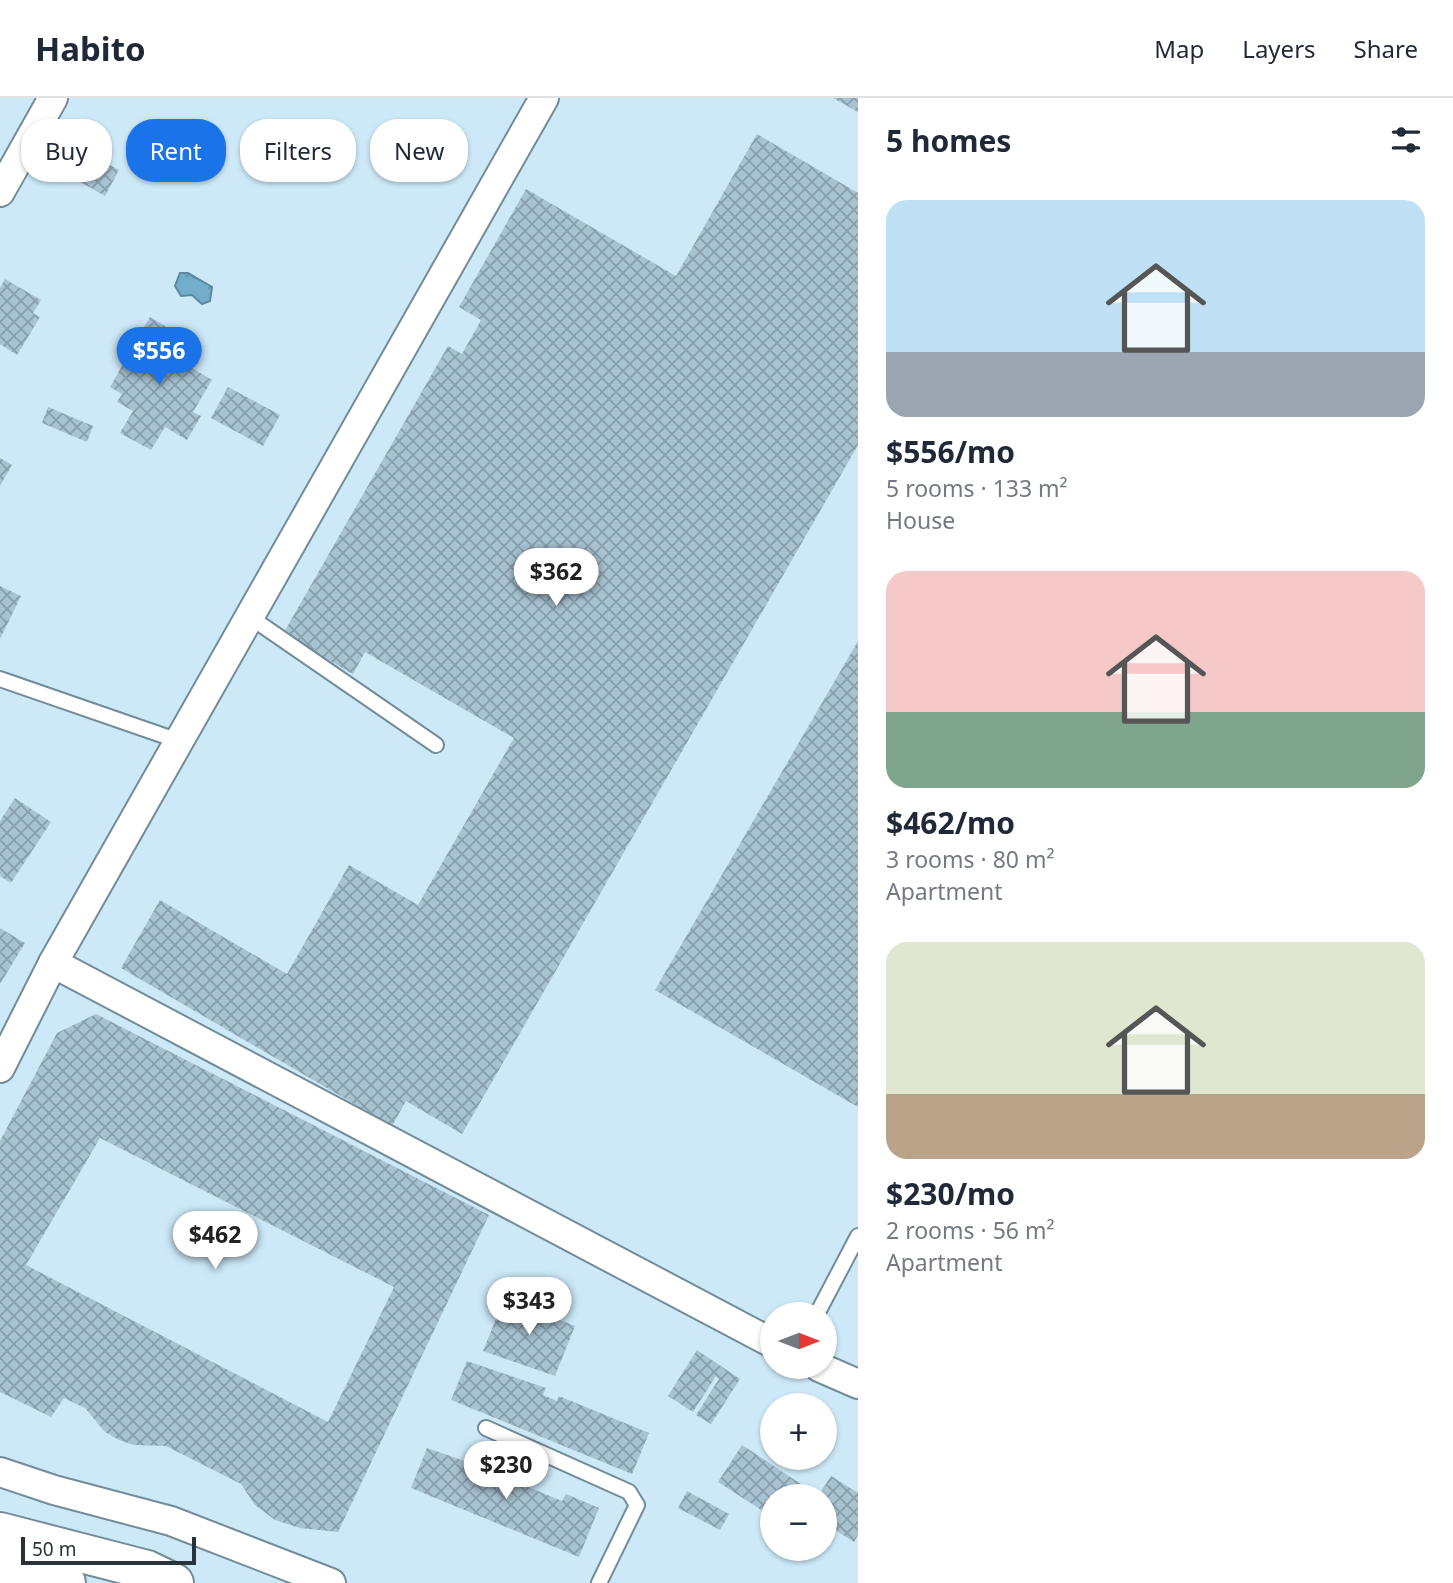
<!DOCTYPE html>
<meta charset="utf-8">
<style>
body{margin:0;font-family:"Noto Sans",sans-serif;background:#f2f2f3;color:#1f2937;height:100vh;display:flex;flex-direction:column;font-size:26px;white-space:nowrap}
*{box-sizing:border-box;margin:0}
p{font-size:23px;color:#747a83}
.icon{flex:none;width:38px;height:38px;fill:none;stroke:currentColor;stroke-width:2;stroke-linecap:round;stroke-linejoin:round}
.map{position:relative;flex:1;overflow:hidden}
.details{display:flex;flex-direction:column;background:#fff;width:595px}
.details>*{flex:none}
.banner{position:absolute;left:21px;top:21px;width:665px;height:63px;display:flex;gap:14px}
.needle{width:46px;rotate:90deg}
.fabs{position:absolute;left:760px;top:1204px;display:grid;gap:14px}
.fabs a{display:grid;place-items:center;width:77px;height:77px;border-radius:50%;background:#fff;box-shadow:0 2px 5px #0004;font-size:35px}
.scale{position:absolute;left:21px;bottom:18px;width:175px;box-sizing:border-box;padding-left:7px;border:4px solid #29343a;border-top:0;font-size:19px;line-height:24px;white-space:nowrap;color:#29343a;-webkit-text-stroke:5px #fff;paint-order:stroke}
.price{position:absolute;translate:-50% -60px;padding:0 16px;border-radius:24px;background:#fff;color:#222;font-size:23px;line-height:46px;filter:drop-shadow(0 2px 4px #0008)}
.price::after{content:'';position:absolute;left:50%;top:42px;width:21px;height:16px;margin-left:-10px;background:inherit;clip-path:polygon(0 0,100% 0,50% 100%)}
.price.current{background:#1a73e8;color:#fff}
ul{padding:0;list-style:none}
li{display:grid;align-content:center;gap:14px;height:371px;padding:0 28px}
li span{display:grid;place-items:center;height:217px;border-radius:21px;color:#555}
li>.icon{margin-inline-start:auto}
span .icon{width:126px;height:126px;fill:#fffc;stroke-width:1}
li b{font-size:30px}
h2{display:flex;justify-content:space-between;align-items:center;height:84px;padding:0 28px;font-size:30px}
.chip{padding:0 24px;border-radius:28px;background:#fff;box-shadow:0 2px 5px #0004;font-size:24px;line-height:63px}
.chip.current{background:#1a73e8;color:#fff}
header{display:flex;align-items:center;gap:42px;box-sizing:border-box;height:98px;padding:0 35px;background:#fff;border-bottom:2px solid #e0e1e3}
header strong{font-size:33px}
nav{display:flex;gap:38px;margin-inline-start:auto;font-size:24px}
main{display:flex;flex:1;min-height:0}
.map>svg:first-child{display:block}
</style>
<header>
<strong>Habito</strong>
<nav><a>Map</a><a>Layers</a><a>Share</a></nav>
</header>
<main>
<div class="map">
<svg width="858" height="1485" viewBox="0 0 858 1485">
<defs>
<pattern id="water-ripples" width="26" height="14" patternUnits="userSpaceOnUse" patternTransform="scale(1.75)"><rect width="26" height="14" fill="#72aecc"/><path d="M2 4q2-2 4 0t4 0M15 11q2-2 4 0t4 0" fill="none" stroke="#5e8ea7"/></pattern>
<pattern id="building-cross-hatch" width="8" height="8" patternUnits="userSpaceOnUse" patternTransform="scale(1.75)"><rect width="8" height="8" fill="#a7c2d1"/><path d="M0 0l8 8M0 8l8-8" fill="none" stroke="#889eab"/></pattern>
</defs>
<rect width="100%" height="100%" fill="#cde9f8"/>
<path fill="url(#water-ripples)" stroke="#5c89a0" stroke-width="2" d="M180,175H188L212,189L210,203L202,206L192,197L181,198L175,188Z"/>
<g fill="url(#building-cross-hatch)" fill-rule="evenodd">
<path d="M833,0H858V14Z"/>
<path d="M757,36L858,95V347L462,1036L406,1003L392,1028L121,870L160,802L287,876L349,767L418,807L514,640L365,554L353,576L283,536L448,248L462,256L481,222L459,209L526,91L676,178Z"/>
<path d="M82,52L119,72L105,98L68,77Z"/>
<path d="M5,181L41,202L33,215L40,219L17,257L0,246V190Z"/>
<path d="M150,219L188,242L177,261L212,282L193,314L201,318L187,342L165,329L151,352L120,335L133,313L117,304L122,296L110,289Z"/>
<path d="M228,289L280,317L263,348L211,320Z"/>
<path d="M48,309L93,328L87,344L42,325Z"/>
<path d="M0,360L12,367L0,388Z"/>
<path d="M0,488L21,498L0,541Z"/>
<path d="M858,543V1009L655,892Z"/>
<path d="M15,700L51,724L11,785L0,778V723Z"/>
<path d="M0,830L25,845L0,886Z"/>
<path d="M96,916L489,1117L338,1434L300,1430L275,1422L255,1407L241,1386L166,1348L134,1347L119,1342L105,1334L85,1310L64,1300L51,1319L0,1294V1043L57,935ZM100,1040L394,1189L328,1324L26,1167Z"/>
<path d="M505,1199L575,1228L555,1278L483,1253Z"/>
<path d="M697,1252L740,1281L711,1326L696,1317L719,1281L716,1278L693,1314L668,1298Z"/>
<path d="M467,1263L546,1290L543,1297L557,1303L559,1298L649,1335L632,1376L451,1302Z"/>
<path d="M742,1347L813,1394L811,1398H772V1419L718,1384Z"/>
<path d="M427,1350L479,1368L481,1363L501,1372L499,1377L562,1403L566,1396L599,1410L579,1459L411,1390Z"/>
<path d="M831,1378L858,1395V1437L854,1444L824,1425V1398H818Z"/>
<path d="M687,1393L729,1416L720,1432L678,1410Z"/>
</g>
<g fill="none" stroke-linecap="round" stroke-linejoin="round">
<g stroke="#728c9a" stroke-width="18">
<g id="lane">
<path d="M250,519L436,647"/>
<path d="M0,581L179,643"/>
<path d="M817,1216L858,1138"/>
<path d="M486,1330L629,1394L637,1407L599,1485"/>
</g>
</g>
<g stroke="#728c9a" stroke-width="32">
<g id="street">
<path d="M0,94L53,0"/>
<path d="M53,865L772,1245"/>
<path d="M0,970L53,865L544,0"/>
<path d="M819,1269L858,1286"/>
<path d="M0,1374L54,1392L171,1423L331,1485"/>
</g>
</g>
<g stroke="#728c9a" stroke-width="42">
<g id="primary">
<path d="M0,1434L147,1472L174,1485"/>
<path d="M0,1465L66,1485"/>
</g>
</g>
<use href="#lane" stroke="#fff" stroke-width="14"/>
<use href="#street" stroke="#fff" stroke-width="28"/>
<use href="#primary" stroke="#fff" stroke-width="38"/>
</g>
</svg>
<div class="fabs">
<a><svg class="needle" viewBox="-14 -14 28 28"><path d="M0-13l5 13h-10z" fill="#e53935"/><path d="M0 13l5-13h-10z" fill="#747a83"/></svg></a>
<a>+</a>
<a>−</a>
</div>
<div class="scale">50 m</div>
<b class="price current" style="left:159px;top:289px">$556</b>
<b class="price" style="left:556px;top:510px">$362</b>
<b class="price" style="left:215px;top:1173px">$462</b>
<b class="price" style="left:529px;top:1239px">$343</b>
<b class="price" style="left:506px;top:1403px">$230</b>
<div class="banner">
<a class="chip">Buy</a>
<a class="chip current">Rent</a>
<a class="chip">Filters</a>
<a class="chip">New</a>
</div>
</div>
<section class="details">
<h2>5 homes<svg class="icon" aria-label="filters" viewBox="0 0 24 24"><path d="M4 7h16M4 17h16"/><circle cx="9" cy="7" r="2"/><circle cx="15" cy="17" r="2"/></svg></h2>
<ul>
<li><span style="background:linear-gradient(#bfe0f5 70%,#9aa5b1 0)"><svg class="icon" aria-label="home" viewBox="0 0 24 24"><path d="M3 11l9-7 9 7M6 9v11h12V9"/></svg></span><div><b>$556/mo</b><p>5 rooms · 133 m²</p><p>House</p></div></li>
<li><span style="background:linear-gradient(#f6c9c9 65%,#7fa58c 0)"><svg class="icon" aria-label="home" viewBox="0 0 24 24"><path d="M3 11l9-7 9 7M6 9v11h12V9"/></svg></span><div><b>$462/mo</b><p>3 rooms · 80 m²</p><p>Apartment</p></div></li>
<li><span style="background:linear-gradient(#dfe7d0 70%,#b9a48a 0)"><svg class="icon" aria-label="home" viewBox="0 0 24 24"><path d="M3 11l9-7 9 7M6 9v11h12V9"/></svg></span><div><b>$230/mo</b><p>2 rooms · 56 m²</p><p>Apartment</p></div></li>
</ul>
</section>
</main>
